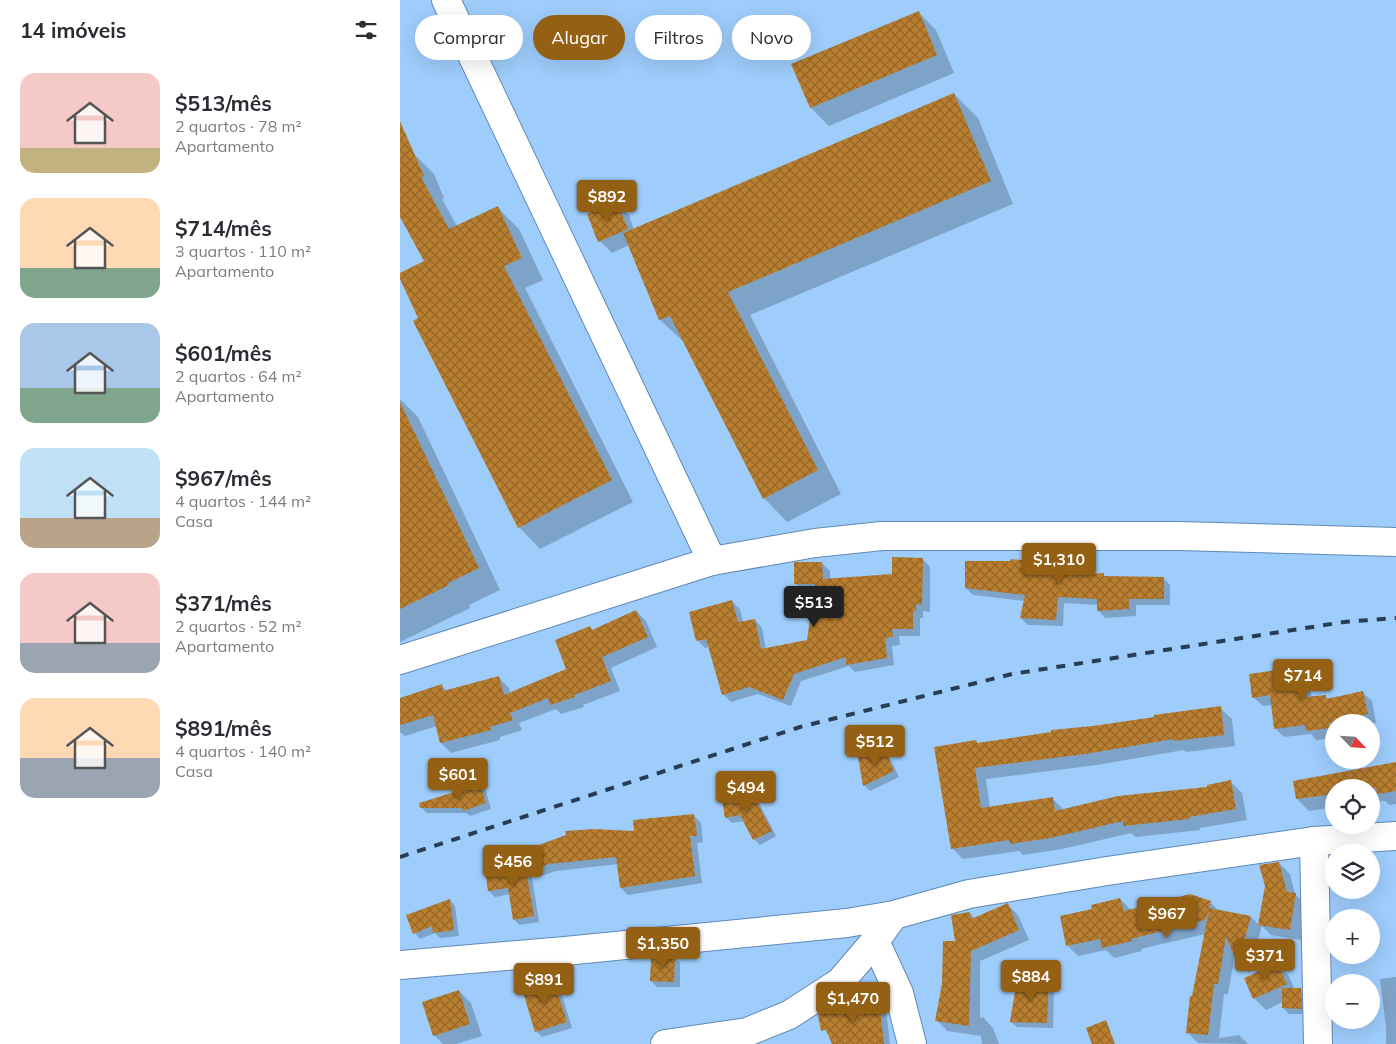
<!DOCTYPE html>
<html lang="pt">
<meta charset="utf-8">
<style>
body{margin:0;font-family:Mulish,sans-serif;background:#f2f2f3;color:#2b2b33;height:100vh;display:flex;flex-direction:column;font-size:19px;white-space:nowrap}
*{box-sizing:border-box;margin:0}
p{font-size:16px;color:#7c7c81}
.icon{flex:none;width:28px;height:28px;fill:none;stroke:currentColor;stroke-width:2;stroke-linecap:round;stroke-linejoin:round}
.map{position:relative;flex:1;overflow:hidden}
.side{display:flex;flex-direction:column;background:#fff;width:400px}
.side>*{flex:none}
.top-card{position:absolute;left:15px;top:15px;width:475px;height:45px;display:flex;gap:10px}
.needle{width:32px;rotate:115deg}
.fabs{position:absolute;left:925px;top:714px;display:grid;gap:10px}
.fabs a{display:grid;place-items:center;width:55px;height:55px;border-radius:50%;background:#fff;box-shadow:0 5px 20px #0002;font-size:25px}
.price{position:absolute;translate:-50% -42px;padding:0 11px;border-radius:5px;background:#946014;color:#fff;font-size:16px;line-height:32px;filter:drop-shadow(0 1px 2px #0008)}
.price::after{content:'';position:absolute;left:50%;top:30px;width:15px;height:11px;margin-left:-8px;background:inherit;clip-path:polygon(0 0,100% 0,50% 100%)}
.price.active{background:#222;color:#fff}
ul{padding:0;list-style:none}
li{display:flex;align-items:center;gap:15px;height:125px;padding:0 20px}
li span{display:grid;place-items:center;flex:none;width:140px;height:100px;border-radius:15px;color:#555}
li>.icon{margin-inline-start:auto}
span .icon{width:60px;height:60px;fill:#fffc;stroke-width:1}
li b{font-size:21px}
h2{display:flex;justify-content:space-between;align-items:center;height:60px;padding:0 20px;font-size:21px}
.chip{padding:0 18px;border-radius:22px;background:#fff;box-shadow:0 5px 20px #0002;font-size:18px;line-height:45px}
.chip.active{background:#946014;color:#fff}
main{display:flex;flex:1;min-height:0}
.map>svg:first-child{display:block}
</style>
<main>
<section class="side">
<h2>14 imóveis<svg class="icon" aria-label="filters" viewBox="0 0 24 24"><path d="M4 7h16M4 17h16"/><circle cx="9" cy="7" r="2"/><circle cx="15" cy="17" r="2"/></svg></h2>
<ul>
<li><span style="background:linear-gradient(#f6c9c9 75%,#c2b280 0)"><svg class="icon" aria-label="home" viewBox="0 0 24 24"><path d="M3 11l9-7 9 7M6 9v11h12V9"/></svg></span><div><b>$513/mês</b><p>2 quartos · 78 m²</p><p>Apartamento</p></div></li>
<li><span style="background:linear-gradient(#ffd9b3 70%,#7fa58c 0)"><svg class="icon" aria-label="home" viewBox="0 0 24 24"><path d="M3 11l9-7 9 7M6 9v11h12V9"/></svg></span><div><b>$714/mês</b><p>3 quartos · 110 m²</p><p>Apartamento</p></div></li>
<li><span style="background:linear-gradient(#a9c7e8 65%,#7fa58c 0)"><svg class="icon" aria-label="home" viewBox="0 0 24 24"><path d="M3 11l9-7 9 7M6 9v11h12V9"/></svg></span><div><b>$601/mês</b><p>2 quartos · 64 m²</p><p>Apartamento</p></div></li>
<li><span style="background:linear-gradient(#bfe0f5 70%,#b9a48a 0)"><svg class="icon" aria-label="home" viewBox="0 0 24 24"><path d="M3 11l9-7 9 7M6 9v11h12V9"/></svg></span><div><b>$967/mês</b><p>4 quartos · 144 m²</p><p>Casa</p></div></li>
<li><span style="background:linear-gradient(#f6c9c9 70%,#9aa5b1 0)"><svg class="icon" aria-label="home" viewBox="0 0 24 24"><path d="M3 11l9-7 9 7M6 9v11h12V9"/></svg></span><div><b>$371/mês</b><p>2 quartos · 52 m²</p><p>Apartamento</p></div></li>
<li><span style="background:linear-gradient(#ffd9b3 60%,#9aa5b1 0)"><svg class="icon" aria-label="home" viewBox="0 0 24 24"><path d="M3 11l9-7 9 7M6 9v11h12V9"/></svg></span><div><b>$891/mês</b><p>4 quartos · 140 m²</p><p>Casa</p></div></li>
</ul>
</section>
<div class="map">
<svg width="996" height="1044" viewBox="0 0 996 1044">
<defs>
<pattern id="building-cross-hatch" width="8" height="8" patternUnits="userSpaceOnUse" patternTransform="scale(1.25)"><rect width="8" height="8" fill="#b97e30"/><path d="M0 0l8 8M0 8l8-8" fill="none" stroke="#946628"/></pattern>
</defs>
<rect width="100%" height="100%" fill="#9eccfb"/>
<g fill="#0003">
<path d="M518,12L536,30L554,73L429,126L411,108L393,65Z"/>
<path d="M554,94L578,118L613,204L350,315L441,494L387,522L364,498L285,343L260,320L229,245L212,253L200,241L217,203L229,215L234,230Z"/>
<path d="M12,152L34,174L44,198L42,199L57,226L97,207L119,229L143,280L125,288L233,502L140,549L119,527L0,275V274L26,262L0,214V157Z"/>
<path d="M0,399L18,417L100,590L69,605L70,608L0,642Z"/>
<path d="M523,559L530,567V612L523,611V618H520V636H499L500,645L492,646L494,665L455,672L449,666L401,681L391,706L358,694L331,702L323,694L310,647L305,648L298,641L332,602L340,609L343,622L355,620L362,628L366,649L408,641L416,591H403L396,584L422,563L430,571V579L493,575Z"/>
<path d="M688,562L694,569V574H703L706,577L763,578L770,585V605H736V616L705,618L699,611L698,605L664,603L663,626L628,625L621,618L625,601L573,595L566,588L664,566Z"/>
<path d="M236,611L246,621L257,647L211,668L220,691L183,705L184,707L161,714L156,709L119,723L122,730L100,737V740L51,753L41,743L37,726L5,736L0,732V699L42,686L47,691L99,678L109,688L110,694L168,670L190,628L193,631Z"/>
<path d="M898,668L908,677L912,698L925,696L929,699L962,692L972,701L976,723L934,722V738L916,740L911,734L884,737L875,728L872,705L863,706L853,697Z"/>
<path d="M820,708L832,719L835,746L786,752L784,750L697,765L586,779L590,808L652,798L664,810L808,788L831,782L842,793L847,820L800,828V830L736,837L731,833L662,849L623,855L619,851L563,859L552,848L576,741L578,744Z"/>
<path d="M486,754L491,760L499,777L470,791L464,785Z"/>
<path d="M996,763V804L990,805L985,801L971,802V788H934V807L909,811L897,799Z"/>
<path d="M80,785L86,791L91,809L70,816L66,813H27L21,807Z"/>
<path d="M347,792L359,803L376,836L360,845L354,839L345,821L332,823L326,817Z"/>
<path d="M293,815L301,823L303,842L297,843L302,883L228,895L221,888L218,864L156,871L141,876L134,869L236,833Z"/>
<path d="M124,859L130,865L139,922L119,925L114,919L110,894L95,897L89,891L106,868Z"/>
<path d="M879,863L890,874L895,894L907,905L901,940L871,935L862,926L849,973L839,963L835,954L828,994H824L819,1038L839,1035L848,1044L798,1043L787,1032L805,934L741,949L742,951L714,958L706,950L678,956L667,945L694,910L720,899L731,910L790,895L811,903L819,911L851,917L860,926L866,886Z"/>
<path d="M50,900L55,906L59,936L40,938L35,933L20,939L15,933Z"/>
<path d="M608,905L618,915L629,940L580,961V1018L583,1017L593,1028L599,1044H582L581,1036L547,1031L537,1020L556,942L570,913L575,919Z"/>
<path d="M275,958L280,963V987H257L251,981Z"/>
<path d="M877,964L889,976L895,990H901L907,996V1014H889L883,1008V1002L866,1010L854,998Z"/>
<path d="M996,977V1044H986V1027L980,979Z"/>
<path d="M153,979L159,985L172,1028L142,1037L136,1031Z"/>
<path d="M648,979L654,985L653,1028L617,1027L611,1022Z"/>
<path d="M59,991L71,1003L82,1036L56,1044H43L34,1035Z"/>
<path d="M447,1000L454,1008L479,1002L486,1009L490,1044H434Z"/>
</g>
<g fill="url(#building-cross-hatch)">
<path d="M519,11L537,55L410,108L391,64Z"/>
<path d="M554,93L591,181L328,292L418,470L363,499L270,316L259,320L223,233Z"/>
<path d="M0,121L24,176L21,177L49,229L98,206L122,258L104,266L212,480L118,528L13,321L18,318L0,279V273L24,261L0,217Z"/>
<path d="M217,202L228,229L198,242L187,214Z"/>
<path d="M0,402L79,568L48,583L49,585L0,609Z"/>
<path d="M492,557L523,558L522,605L516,604V611H513V629H492L493,637L485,638L487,658L446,665V657L394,674L383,700L349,687L322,695L306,639L296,641L289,612L332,600L338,622L355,619L361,649L407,640L415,584H394V562H422L423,579L492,574Z"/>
<path d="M611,559L662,564L663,561H688V574L704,573V576L764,577V599H729V609L697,611V599L658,597L656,620L620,618L625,595L565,588V561H610Z"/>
<path d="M236,610L248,637L202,657L211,681L174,695L175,697L150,705L148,698L110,713L113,720L90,727L91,730L40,743L33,715L0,725V698L42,684L43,691L99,676L104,695L166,669L155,640L190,626L192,630Z"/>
<path d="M899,667L905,697L926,695V699L963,691L968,714L929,723V728L906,731L905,725L874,729L870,695L852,698L849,674Z"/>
<path d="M821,706L824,735L774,741L773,739L685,754L575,768L581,808L653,797L655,811L718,796L807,787V785L831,780L836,809L789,817V819L723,826V821L650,838L610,844L609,840L551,849L534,747L576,740L577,743L651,732V730L693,726L754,717V715Z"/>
<path d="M486,752L494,771L463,786L458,757Z"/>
<path d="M996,762V791L977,794L976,788H934V794L896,799L893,781Z"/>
<path d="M80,784L86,803L63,811L62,808H20L19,803Z"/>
<path d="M347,791L348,797L353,795L372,831L353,840L340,815L325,818L321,795Z"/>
<path d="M294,814L297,836H290L295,876L220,888L216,857L149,864L132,870L125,850L166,835L165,831L194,829L234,831L233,820Z"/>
<path d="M124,858L134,916L113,920L108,888L88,891L85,871L105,867L104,862Z"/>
<path d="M879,862L887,892L896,893L890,930L858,925L865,886L859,865Z"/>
<path d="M790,894L811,901L809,908L851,916L838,964L826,937L818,984H814L808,1035L786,1033L790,996H792L809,910L805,920L731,939L732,941L702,948L700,939L666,946L660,916L692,909L691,905L720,898L724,911Z"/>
<path d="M50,899L54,930L33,933L32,926L13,934L6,915Z"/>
<path d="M608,903L619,930L571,951L569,1026L535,1021L542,984L543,941H555L551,915L570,912L571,919Z"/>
<path d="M275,956L274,982L250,981L251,958Z"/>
<path d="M877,963L887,984L853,999L844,978Z"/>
<path d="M153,978L167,1022L135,1032L121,986Z"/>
<path d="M649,978L647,1023L610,1022L616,985Z"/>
<path d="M882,988H901L902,1009L882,1008Z"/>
<path d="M59,990L70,1024L33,1036L22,1002Z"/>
<path d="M447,998L449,1008L479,1000L484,1044H432L426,1030L421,1031L418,1015L441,1000Z"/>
<path d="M706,1020L715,1044H692L686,1028Z"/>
</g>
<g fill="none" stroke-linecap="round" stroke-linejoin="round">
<g stroke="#5e89b5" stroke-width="30">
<g id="minor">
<path d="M914,841L918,1044"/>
<path d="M475,941L499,993L512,1044"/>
<path d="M0,965L165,951L447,923L494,915L569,894L707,871L914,841L996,836"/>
<path d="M265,1044L347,1032L389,1015L440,982L475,941L494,915"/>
</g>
</g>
<g stroke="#5e89b5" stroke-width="30">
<g id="tertiary">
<path d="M46,0L312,561"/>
<path d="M0,660L312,561L415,543L482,536H779L996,542"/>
</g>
</g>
<use href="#minor" stroke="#fff" stroke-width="28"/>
<use href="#tertiary" stroke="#fff" stroke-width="28"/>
<path stroke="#263d54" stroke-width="4" stroke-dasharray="9 9" stroke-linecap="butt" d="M0,857L400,727L612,674L944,622L996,618"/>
</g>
</svg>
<div class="fabs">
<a><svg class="needle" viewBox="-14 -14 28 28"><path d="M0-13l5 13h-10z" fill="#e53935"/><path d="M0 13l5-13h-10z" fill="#7c7c81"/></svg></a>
<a><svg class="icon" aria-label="locate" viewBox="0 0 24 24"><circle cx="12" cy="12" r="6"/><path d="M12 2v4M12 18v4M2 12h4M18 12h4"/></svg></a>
<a><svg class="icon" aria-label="layers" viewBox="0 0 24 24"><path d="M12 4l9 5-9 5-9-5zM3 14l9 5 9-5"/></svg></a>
<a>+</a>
<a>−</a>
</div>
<b class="price" style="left:207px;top:222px">$892</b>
<b class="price" style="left:659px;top:585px">$1,310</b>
<b class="price active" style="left:414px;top:628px">$513</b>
<b class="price" style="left:903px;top:701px">$714</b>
<b class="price" style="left:475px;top:767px">$512</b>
<b class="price" style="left:58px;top:800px">$601</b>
<b class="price" style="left:346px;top:813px">$494</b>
<b class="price" style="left:113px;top:887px">$456</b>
<b class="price" style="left:767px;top:939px">$967</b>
<b class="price" style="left:263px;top:969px">$1,350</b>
<b class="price" style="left:865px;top:981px">$371</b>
<b class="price" style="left:631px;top:1002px">$884</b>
<b class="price" style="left:144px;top:1005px">$891</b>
<b class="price" style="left:453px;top:1024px">$1,470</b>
<div class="top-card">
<a class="chip">Comprar</a>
<a class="chip active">Alugar</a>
<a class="chip">Filtros</a>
<a class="chip">Novo</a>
</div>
</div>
</main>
